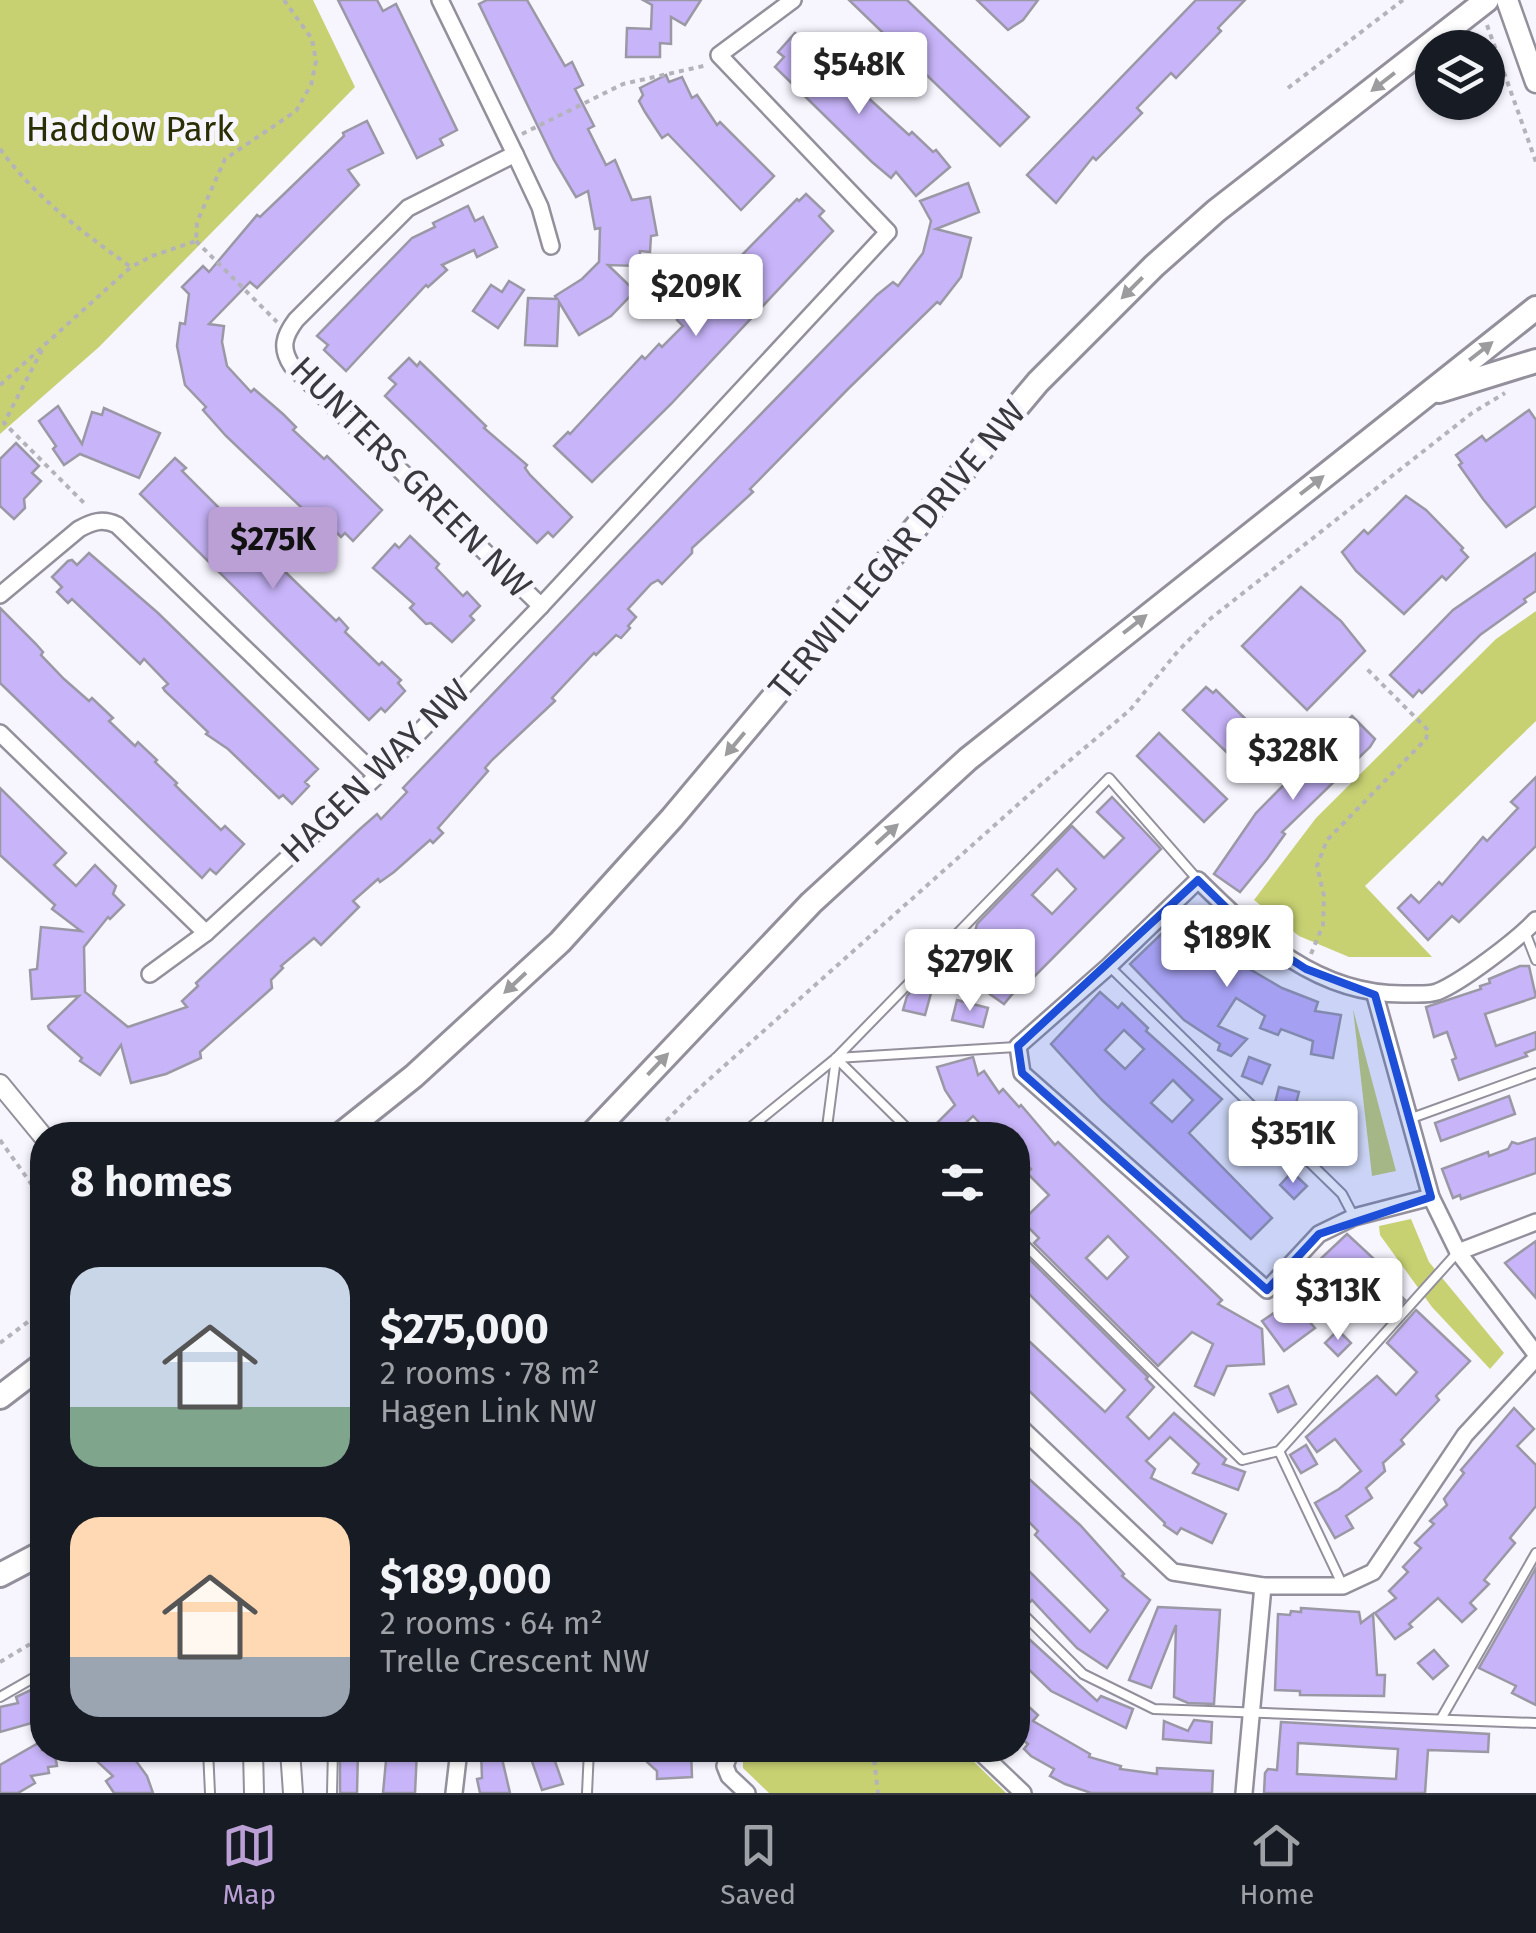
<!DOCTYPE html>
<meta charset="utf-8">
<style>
body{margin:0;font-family:"Fira Sans",sans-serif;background:#20242c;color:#f1f3f6;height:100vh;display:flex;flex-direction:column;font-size:38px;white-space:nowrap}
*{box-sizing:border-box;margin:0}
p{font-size:32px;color:#9ea1a6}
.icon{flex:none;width:55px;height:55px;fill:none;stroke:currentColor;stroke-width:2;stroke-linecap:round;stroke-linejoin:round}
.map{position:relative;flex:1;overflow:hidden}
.panel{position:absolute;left:30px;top:1122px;width:1000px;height:640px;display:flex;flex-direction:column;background:#171b24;border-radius:40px;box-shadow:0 2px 8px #0004}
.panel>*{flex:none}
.tools{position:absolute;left:1415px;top:30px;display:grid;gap:20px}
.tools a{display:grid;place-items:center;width:90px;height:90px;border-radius:50%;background:#171b24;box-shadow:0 2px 8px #0004;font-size:50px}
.price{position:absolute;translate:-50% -85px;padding:0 22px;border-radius:10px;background:#fff;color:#222;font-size:32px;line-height:65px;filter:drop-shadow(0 2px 5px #0008)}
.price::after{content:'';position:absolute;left:50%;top:60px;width:30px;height:22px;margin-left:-15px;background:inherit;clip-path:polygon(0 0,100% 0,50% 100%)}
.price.active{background:#bba0d6;color:#111}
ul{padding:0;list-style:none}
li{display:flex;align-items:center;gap:30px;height:250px;padding:0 40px}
li span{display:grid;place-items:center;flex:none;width:280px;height:200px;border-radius:30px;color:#555}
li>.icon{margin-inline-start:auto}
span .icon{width:120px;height:120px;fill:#fffc;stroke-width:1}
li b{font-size:42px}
h2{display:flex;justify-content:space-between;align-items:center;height:120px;padding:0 40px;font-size:42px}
.tab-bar{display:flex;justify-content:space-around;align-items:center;height:140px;border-top:2px solid #363941;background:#171b24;font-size:28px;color:#9ea1a6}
.tab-bar a{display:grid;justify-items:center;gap:5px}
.tab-bar .active{color:#bba0d6}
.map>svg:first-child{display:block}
</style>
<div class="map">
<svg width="1536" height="1793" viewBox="0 0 1536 1793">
<rect width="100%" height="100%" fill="#f7f5fe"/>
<g fill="#c7d172">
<path d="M0,0H313L355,87L99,347L0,434Z"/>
<path d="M1536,611V721L1365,886L1432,957H1349L1299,936L1254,900L1316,818L1496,639Z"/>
<path d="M1353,1009L1396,1171L1372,1176Z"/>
<path d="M1411,1219L1429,1262L1504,1353L1490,1369L1432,1307L1380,1235L1379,1226Z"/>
<path d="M749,1750H962L1006,1793H769L743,1768V1756Z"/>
</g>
<g fill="#c7b4f9" stroke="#9b98a5" stroke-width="2.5" fill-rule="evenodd">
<path d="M338,0H377L383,11L396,4L457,130L440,139L443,145L417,158Z"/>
<path d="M487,0H527L565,66L572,62L583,85L575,89L594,126L588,129L606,165L615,160L632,200L650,197L657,235L651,236L650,252L640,251L639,266L608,265L635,291L611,316L579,335L559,302L557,346L525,345L528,298L557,299L555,296L582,279L599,262L600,228L595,229L588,191L576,197L554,160L479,4Z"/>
<path d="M643,0H701L685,25L671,17V44L660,43V57H626L627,28L651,29L652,5Z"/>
<path d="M849,0H907L1029,117L1000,146Z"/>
<path d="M977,0H1038L1023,20L1008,30Z"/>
<path d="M1196,0H1245L1218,28L1221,31L1176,78L1171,73L1137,108L1142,113L1096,160L1093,157L1056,203L1027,175Z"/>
<path d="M795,33L823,52L842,70L838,74L862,97L864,94L909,135L912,132L933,152L936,150L950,167L916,196L896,172L891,178L872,162L775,67L784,57L778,52Z"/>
<path d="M666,75L669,82L682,77L692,98L697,95L717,125L720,122L774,176L741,210L668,134L662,138L645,112L639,101L643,95L640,88Z"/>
<path d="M367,121L383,153L348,170L359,185L257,288L250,282L209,324L224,326L222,342L227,366L251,392L254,389L283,414L296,427L293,430L324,459L327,456L382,510L353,541L345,533L341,537L326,522L322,527L226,436L203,410L206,407L185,385L177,346L180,323L185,324L189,294L182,287L203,266L209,272L257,215L260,217L284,194L344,136L343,133Z"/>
<path d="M968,183L979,212L936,229L971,238L961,277L940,304L937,302L848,389L750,489L753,492L692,548V553L662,584L658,580L651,584L628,609L636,617L628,626L630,628L621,638L616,635L596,655L594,653L552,698L555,701L492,760L485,768L488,771L438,828L443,833L433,843L430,840L394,872L380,882L378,879L353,901L359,907L321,945L314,938L281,966L283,968L271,980L272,988L200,1052L201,1058L166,1074L131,1083L121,1045L100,1075L80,1061L82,1058L49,1029L48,1026L79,996L32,999L30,970L37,969L41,927L81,931L52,909L55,905L0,855V788L66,853L54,865L76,886L95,865L116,886L113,894L124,905L110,919L108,917L84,947L85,992L128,1027L187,1007L182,1001L198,986L196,983L360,829L377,814L381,819L407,792L403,788L719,457L877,295L893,282L898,286L923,253L931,221L920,201Z"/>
<path d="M806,194L824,211L819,216L833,231L671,404L592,482L554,446L568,432L570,434L642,356L645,359L659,344L662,347L683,326L677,320L690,306L733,260L735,262L797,199L799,201Z"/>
<path d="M468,206L475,221L483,217L497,247L477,257L474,250L442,265L447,270L428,287L426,285L346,371L324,350L328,345L317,336L412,238L435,227L433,223Z"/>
<path d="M509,281L524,290L498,328L473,311L491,285L502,292Z"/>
<path d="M409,358L417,366L420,362L486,426L484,428L527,465L525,468L530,475L572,517L553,537L548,532L537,543L385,396L396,384L389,378Z"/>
<path d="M58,406L82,444L92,412L102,415L104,408L160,433L139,478L80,454L64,465L53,449L56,446L39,421Z"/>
<path d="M1529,410L1536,420V506L1506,527L1483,499L1459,465L1462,463L1456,455L1482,436L1486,441Z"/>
<path d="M16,443L39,466L32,473L41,481L24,499L25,508L14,519L0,506V459Z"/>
<path d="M175,458L186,468L182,471L221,510L336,621L339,618L348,628L345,632L379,665L382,662L401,680L398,683L405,691L385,712L381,708L369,720L140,494Z"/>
<path d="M1406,496L1426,510L1463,548L1461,550L1468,557L1446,580L1442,576L1404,614L1356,571L1342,552L1364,530L1368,534Z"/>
<path d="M410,536L439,564L436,568L463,596L467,592L480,606L470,616L474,620L452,642L431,623L426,624L410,608L414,604L373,568L395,544L399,548Z"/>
<path d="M89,553L158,613L318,769L305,782L309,786L292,804L283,795L279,798L228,749L206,734L208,732L165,691L163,688L168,684L144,659L140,664L72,599L68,603L57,592L62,587L52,577L68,561L72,560L77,565Z"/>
<path d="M1536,553V591L1524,599L1526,602L1480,635L1422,693L1419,690L1413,697L1390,675L1453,610Z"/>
<path d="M1301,587L1341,621L1365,651L1307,710L1242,646Z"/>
<path d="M0,608L36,644L43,652L41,655L64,679L89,701L92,698L113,718L109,721L135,746L138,742L157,760L155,762L177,783L175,785L184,794L221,830L225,826L244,844L216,874L210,869L202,878L0,683Z"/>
<path d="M1206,687L1213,693L1216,690L1265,738L1262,741L1269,748L1246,771L1183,710Z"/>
<path d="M1352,716L1375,739L1370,747L1282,832L1285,834L1267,859L1240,892L1214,874L1256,813Z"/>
<path d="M1159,733L1227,799L1204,822L1137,756Z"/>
<path d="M1536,777V846L1459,922L1452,916L1428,940L1398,908L1411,895L1419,903L1439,882L1442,885L1483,837L1487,841L1518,808L1511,802Z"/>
<path d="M1112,797L1161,849L1022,989L1019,986L1004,1004L964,976L977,924L1072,826L1104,858L1124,838L1097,812ZM1057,869L1076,889L1052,914L1032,895Z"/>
<path d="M1182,914L1200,932L1203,928L1246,967L1282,988L1318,1002L1315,1011L1341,1015L1333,1058L1311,1054L1313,1041L1281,1029L1278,1035L1260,1028L1265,1016L1236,998L1218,1026L1247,1039L1231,1056L1218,1050L1220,1044L1184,1020L1130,964Z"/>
<path d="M1520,966H1529L1536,997L1485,1014L1496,1046L1536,1032V1049L1525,1053L1527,1056L1459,1080L1452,1060L1456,1058L1447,1032L1434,1037L1426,1007L1481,989L1480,986L1490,983L1489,979Z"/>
<path d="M914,988L931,993L925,1015L903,1010L907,996Z"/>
<path d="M1100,992L1118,1008L1122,1003L1148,1028L1146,1031L1222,1099L1189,1133L1272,1218L1251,1239L1102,1100L1051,1044ZM1124,1030L1144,1049L1125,1069L1105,1050ZM1173,1080L1193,1100L1172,1122L1151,1103Z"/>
<path d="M957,1000L988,1008L983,1027L952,1020Z"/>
<path d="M973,1057L978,1075L984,1071L999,1093L1003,1089L1019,1107L1021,1105L1055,1145L1058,1142L1222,1300L1218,1304L1262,1329L1264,1364L1227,1366L1214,1395L1195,1386L1213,1344L1192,1332L1158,1366L1034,1243L1039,1238L1022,1221L1049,1195L1027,1173L1031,1169L1018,1156V1135H991L973,1116L953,1135H925L955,1105L945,1090L937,1067ZM1108,1236L1128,1257L1107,1279L1086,1258Z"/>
<path d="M1249,1057L1270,1065L1262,1084L1242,1076Z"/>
<path d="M1279,1087L1299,1092L1294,1111L1274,1107Z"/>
<path d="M1509,1096L1515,1114L1441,1141L1435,1123Z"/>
<path d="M1260,1134L1274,1148L1259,1163L1244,1150Z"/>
<path d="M1536,1138V1173L1461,1199L1460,1195L1453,1198L1442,1169L1488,1152L1489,1156L1508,1149L1512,1142L1518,1144Z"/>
<path d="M1292,1172L1307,1186L1294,1199L1280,1185Z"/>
<path d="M1347,1234L1374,1259L1341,1290L1337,1286L1314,1308L1317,1311L1308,1320L1315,1328L1284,1351L1262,1321L1284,1306L1301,1287L1296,1282Z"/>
<path d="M1536,1241V1298L1505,1263Z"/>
<path d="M1024,1254L1148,1377L1146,1379L1154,1387L1127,1417L1149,1439L1174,1413L1226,1459L1223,1464L1245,1472L1238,1490L1193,1473L1199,1464L1170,1437L1146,1461L1155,1469L1151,1478L1226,1514L1212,1543L1181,1528L1177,1534L1164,1525L1165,1523L1018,1380V1335L1027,1345L1030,1342L1105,1412L1125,1390L1018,1283V1260Z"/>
<path d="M1386,1281L1405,1300L1393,1313L1383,1304L1371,1318L1360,1308Z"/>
<path d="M1416,1310L1470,1361L1436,1396L1439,1400L1401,1440L1404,1444L1383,1463L1385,1471L1366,1488L1372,1498L1346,1516L1353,1528L1335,1538L1315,1503L1339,1489L1361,1471L1335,1439L1317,1452L1306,1437L1377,1376L1396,1395L1417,1372L1387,1343Z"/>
<path d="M1338,1330L1351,1343L1338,1356L1325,1343Z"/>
<path d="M1288,1386L1296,1404L1278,1412L1270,1394Z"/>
<path d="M1514,1408L1534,1429L1517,1446L1536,1465V1506L1510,1538L1515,1543L1484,1580L1489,1584L1470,1603L1476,1609L1462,1622L1438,1598L1409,1624L1412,1627L1395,1639L1375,1613L1396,1598L1389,1591L1408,1572L1403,1567L1421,1548L1415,1543L1434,1524L1430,1521L1447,1505L1444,1499L1464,1473L1461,1470Z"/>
<path d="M1306,1445L1317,1464L1301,1473L1290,1455Z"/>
<path d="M1018,1469L1080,1525L1124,1574L1122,1576L1150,1600L1107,1668L1077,1648L1032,1600L1026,1606L1018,1602V1560L1090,1632L1108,1610L1035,1535L1038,1531L1018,1511Z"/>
<path d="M1536,1568V1705L1512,1693L1516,1686L1479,1668Z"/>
<path d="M1158,1607L1220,1610L1214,1704L1188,1703L1174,1697L1176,1625L1151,1688L1129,1680Z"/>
<path d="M1301,1608L1359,1612L1361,1623L1373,1614L1377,1675H1385L1384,1696L1300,1695V1691L1275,1690L1278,1614L1290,1615L1291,1611L1301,1612Z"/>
<path d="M1018,1629L1097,1701L1101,1696L1133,1709L1126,1728L1051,1691L1018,1659Z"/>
<path d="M1434,1650L1448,1666L1433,1679L1418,1663Z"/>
<path d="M35,1688L42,1720L0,1732V1707L18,1703L16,1697Z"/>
<path d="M1018,1697L1038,1715L1033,1721L1090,1754L1089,1757L1121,1766L1120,1769L1157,1774V1768L1213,1771L1212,1793H1091L1065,1784L1050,1776L1054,1769L1031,1756L1024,1749L1028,1744L1019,1737L1018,1739Z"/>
<path d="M1194,1720L1212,1722L1211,1743L1163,1739L1164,1721L1188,1731Z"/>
<path d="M1281,1722L1489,1734L1488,1752L1428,1750L1425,1793H1264L1265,1773L1268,1769L1277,1770ZM1298,1743L1398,1749L1396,1779L1297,1774Z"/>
<path d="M42,1741V1750H54L57,1766L48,1767L49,1773L31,1776L35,1783L18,1793H0V1765Z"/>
<path d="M85,1750H128L147,1776L153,1793H114L106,1781L113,1776Z"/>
<path d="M340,1750H358L357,1793H340Z"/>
<path d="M387,1750H417L415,1793H383Z"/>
<path d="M481,1750H500L510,1793H480L477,1779L482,1778Z"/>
<path d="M528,1750H551L563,1784L542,1790Z"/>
<path d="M647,1750H691L692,1777L657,1779V1771L647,1762Z"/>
</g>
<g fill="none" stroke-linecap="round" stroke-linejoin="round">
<g stroke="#93909c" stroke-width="12">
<g id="service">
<path d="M1525,932L1536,960"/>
<path d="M1110,967L1342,1194L1354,1217"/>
<path d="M836,1058L1016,1047"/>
<path d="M1409,1119L1536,1073"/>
<path d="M741,1135L836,1058L914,1135"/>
<path d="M826,1135L836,1058L1109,778L1198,880"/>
<path d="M1018,1238L1242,1460L1279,1451L1457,1253"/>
<path d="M1279,1451L1343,1586"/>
<path d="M1018,1609L1083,1674L1154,1709L1536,1723"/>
<path d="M0,1697L42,1673"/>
<path d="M1442,1717L1536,1553"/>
<path d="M208,1750L210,1793"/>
<path d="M332,1793L333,1750"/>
<path d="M587,1793L589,1750"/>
</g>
</g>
<g stroke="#93909c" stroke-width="20">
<g id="minor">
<path d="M440,0L515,154L408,208L296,320C284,336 280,348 292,366L541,606L888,232L719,55L793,0"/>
<path d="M515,154L540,207L551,246"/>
<path d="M0,595L79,529C92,522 102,518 117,525L377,776"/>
<path d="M0,733L206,933L377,776L541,606"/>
<path d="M150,974L206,933"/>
<path d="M1375,995L1431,1197L1458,1252L1536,1354"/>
<path d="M1431,1197L1354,1217L1319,1234L1267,1290L1022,1073L1018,1046L1109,966L1198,880C1257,938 1318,996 1407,994C1416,994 1428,995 1437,992C1462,982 1517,940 1536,920"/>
<path d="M1458,1252L1536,1222"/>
<path d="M1018,1425L1173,1572L1263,1586H1343L1373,1572L1465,1435L1536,1358"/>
<path d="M731,1750L725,1766L729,1776L747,1793"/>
<path d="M978,1750L1023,1793"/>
<path d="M454,1793L459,1750"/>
<path d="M1244,1793L1263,1586"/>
</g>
</g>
<g stroke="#93909c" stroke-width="22">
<g id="tertiary">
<path d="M0,1084L42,1135"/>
<path d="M253,1750L254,1793"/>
<path d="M290,1750L293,1793"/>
</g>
</g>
<g stroke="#93909c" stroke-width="25">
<path id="secondary" d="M1507,0L1536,82"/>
</g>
<g stroke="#93909c" stroke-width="28">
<g id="primary">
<path d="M1439,391L1536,361"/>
<path d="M340,1135L414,1076L560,942L672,818L1038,382L1154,266L1216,211L1487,0"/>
<path d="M591,1135L811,903L968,759L1536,308"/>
<path d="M0,1397L42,1365"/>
<path d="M0,1575L42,1553"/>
</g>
</g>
<g stroke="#b4b3ba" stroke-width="4" stroke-dasharray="5 5" stroke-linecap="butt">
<path d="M1487,25L1536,162"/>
<path d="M1288,88L1403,0"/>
<path d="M522,134L623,84L708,65"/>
<path d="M0,149C36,198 82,232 131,267"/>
<path d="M196,241L277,322"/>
<path d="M42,350L4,423L87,506"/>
<path d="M0,385L131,267L152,256L196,241L197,222L225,159L296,111L311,85L316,61L312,39L284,0"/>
<path d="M1311,954L1323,925L1324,896L1317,866L1327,840L1426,739L1428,730L1367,669"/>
<path d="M652,1135L695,1092L1032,792L1130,710L1178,651L1210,619L1472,413L1505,393"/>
<path d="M0,1140L42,1199"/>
<path d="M0,1343L42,1311"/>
<path d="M0,1662L42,1637"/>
<path d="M873,1750L878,1793"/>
</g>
<use href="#service" stroke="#fff" stroke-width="8"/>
<use href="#minor" stroke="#fff" stroke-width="15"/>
<use href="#tertiary" stroke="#fff" stroke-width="18"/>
<use href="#secondary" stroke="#fff" stroke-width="20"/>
<use href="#primary" stroke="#fff" stroke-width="22"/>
</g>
<defs><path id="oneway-solid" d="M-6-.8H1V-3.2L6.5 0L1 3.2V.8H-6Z" transform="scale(2.5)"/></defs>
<g fill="#9c9c9e">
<use href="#oneway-solid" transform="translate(1383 82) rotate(142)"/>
<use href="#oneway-solid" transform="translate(1132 288) rotate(135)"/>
<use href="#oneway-solid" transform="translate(1481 351) rotate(-38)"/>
<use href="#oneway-solid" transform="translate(1312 485) rotate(-38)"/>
<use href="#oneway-solid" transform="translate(1135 624) rotate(-38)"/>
<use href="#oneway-solid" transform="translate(735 744) rotate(130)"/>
<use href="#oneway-solid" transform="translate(887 834) rotate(-42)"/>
<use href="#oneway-solid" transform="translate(515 983) rotate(137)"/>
<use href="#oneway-solid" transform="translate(658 1064) rotate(-46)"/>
</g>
<path fill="#1d4ed8" fill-opacity="0.2" stroke="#1d4ed8" stroke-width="8" stroke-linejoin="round" d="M1198,880L1256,937L1306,969L1375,995L1431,1197L1319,1234L1267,1290L1022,1073L1018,1046Z"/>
<g text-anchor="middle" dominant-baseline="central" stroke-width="10" stroke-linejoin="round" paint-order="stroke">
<g font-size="35" fill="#2b2f04" stroke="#f7f5fe">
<text x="130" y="129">Haddow Park</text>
</g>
<g font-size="35" fill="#3a393e" stroke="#f7f5fe">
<text transform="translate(411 477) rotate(45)">HUNTERS GREEN NW</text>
<text transform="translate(897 550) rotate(-50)">TERWILLEGAR DRIVE NW</text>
<text transform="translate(375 771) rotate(-44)">HAGEN WAY NW</text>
</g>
</g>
</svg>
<div class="tools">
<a><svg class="icon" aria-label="layers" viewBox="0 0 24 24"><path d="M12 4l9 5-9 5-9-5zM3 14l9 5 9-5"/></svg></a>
</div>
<b class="price" style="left:859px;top:117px">$548K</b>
<b class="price" style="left:696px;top:339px">$209K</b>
<b class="price active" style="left:273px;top:592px">$275K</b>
<b class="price" style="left:1293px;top:803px">$328K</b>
<b class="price" style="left:1227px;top:990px">$189K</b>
<b class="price" style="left:970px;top:1014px">$279K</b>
<b class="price" style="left:1293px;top:1186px">$351K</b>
<b class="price" style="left:1338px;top:1343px">$313K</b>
<section class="panel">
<h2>8 homes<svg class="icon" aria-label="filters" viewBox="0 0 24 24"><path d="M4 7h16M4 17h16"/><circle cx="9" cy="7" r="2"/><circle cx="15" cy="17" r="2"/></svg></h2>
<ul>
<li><span style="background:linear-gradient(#c9d6e8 70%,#7fa58c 0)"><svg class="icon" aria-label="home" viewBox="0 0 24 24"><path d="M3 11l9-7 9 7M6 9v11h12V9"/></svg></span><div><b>$275,000</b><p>2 rooms · 78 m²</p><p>Hagen Link NW</p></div></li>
<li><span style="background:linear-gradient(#ffd9b3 70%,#9aa5b1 0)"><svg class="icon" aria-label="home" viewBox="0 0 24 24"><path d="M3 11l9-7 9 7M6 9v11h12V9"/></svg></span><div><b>$189,000</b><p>2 rooms · 64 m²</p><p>Trelle Crescent NW</p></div></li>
</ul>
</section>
</div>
<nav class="tab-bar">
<a class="active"><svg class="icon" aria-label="map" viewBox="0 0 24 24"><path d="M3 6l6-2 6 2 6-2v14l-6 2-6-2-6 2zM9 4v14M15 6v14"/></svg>Map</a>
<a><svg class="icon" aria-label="saved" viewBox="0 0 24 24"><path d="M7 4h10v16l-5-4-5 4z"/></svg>Saved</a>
<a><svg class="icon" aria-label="home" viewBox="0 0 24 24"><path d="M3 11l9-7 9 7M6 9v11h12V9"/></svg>Home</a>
</nav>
